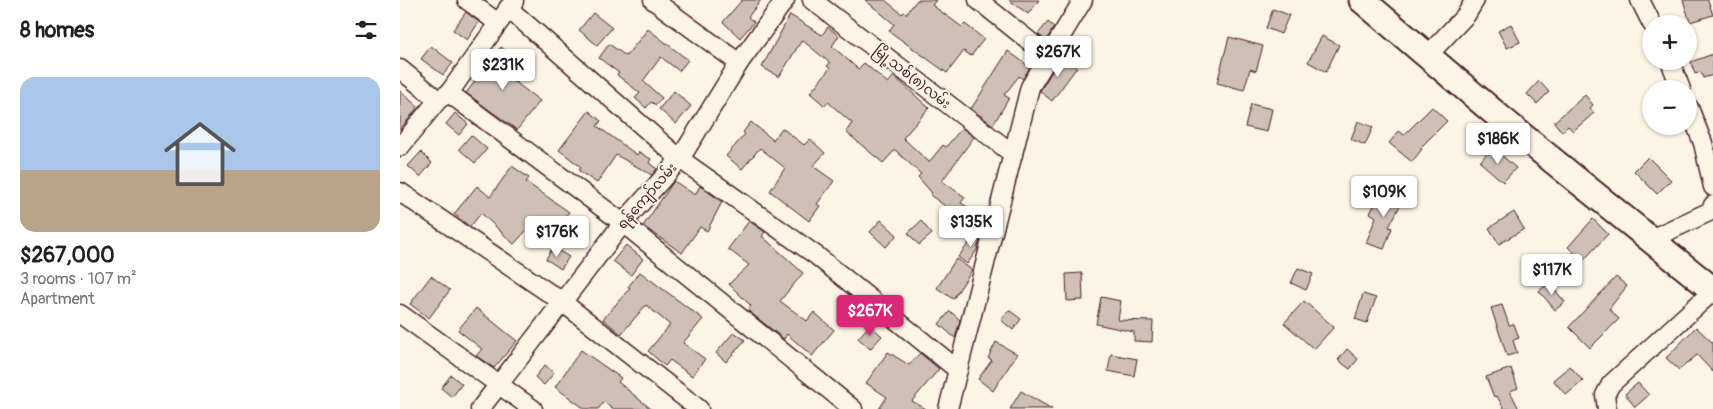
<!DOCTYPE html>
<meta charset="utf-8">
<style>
body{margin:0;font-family:Pangolin,"Noto Sans Myanmar",sans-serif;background:#f6f6f6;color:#202124;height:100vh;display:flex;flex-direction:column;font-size:19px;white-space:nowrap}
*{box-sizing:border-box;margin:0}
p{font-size:16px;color:#757577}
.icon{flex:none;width:28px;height:28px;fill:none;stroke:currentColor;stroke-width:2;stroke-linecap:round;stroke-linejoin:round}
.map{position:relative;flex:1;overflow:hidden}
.details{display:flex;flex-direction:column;background:#fff;width:400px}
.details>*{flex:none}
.tools{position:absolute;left:1242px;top:15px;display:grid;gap:10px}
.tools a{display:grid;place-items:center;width:55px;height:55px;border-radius:50%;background:#fff;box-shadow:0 1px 4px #0004;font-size:25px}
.price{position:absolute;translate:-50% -42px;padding:0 11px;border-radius:5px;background:#fff;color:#222;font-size:16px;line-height:32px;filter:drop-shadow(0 1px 2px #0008)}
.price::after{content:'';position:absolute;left:50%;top:30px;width:15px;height:11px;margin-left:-8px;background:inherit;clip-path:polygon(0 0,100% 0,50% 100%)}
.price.current{background:#db2777;color:#fff}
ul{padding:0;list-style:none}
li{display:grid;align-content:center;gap:10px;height:265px;padding:0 20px}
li+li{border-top:1px solid #e0e0e0}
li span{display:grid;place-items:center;height:155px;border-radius:15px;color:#555}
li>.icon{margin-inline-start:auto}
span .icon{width:90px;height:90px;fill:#fffc;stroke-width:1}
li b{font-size:21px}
h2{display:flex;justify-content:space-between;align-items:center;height:60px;padding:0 20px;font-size:21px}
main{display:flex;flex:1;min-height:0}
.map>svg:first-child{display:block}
</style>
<main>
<section class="details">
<h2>8 homes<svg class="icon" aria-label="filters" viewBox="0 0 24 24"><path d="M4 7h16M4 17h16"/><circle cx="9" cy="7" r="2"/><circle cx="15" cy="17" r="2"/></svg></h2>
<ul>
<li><span style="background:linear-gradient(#a9c7e8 60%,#b9a48a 0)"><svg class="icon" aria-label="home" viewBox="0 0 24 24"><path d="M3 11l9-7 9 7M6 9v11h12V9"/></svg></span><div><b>$267,000</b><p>3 rooms · 107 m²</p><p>Apartment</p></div></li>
</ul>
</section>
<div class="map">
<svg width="1313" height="409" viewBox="0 0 1313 409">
<rect width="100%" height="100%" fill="#fcf5e5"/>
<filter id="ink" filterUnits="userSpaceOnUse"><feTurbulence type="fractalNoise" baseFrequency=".02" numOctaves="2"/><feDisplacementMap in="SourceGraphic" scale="10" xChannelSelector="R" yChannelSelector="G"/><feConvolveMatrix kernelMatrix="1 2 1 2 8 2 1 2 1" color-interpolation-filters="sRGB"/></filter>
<g filter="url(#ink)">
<g fill="#cfc0b7" stroke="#4a1f2b">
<path d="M342,0H361L348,17L354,22L340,38L323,22Z"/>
<path d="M465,0H485L502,14L504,12L506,14L517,0H536L532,5L562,27L565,24L584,39L571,56L564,51L547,73L489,31L494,24Z"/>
<path d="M609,0H639L628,14Z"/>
<path d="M1283,0H1308L1313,15L1290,22Z"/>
<path d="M873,9L889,15L881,34L866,28Z"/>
<path d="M66,12L79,22L67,40L53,30Z"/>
<path d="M193,13L212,28L197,45L179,30Z"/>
<path d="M390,15L422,35L428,27L439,36L432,46L458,69L464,63L488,83L494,76L529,108L503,138L529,162L543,145L546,147L562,128L574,137L542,181L565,197L561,203L579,214L570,229L556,221L559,216L530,195L532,193L518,177L521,174L495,150L483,163L446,132L452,123L428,102L425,106L410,93L430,68L427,66L430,63L402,40L379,77L362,67Z"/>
<path d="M648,22L654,27L646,41L638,34Z"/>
<path d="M1111,24L1120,42L1107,48L1098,31Z"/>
<path d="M248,29L288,60L279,71L261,57L243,81L262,98L256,105L251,102L246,108L235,98L240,93L217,75L219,73L199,58L209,44L226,56Z"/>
<path d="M922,36L939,45L926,72L908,62Z"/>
<path d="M829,37L863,46L856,71L850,69L844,90L817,83Z"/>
<path d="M31,46L53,63L43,75L21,59Z"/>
<path d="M101,47L117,60L106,75L140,101L117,130L66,93Z"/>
<path d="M608,51L630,67L623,79L619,76L604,95L609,98L593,125L571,109Z"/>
<path d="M1313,54V75L1303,78L1301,72L1295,74L1291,62Z"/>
<path d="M662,55L677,67L652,101L640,91Z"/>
<path d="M1139,81L1149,92L1137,104L1127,94Z"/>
<path d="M0,91L18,107L0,130Z"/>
<path d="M274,91L291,106L276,124L259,109Z"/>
<path d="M1185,95L1193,105L1190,108L1194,113L1173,131L1168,126L1162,132L1154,122Z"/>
<path d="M851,104L872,109L867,132L845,127Z"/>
<path d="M1032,107L1047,121L1020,148L1022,149L1012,162L989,143L999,131L1004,135Z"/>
<path d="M189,111L201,121L197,126L237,155L239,152L251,159L249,163L257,169L252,175L216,155L197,183L179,171L181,167L159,150Z"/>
<path d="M55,113L68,124L59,135L46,124Z"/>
<path d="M958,121L973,127L965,145L951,139Z"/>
<path d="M351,122L373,140L382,128L404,145L410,139L425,153L413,166L434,181L417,204L420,206L409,221L370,191L385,168L360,148L342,169L326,156L345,134L343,132Z"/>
<path d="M71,135L87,149L75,163L59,149Z"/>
<path d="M1092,147L1116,168L1103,182L1080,162Z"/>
<path d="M21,152L32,163L20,177L8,166Z"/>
<path d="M1248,157L1271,180L1257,194L1234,171Z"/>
<path d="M112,166L129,178L126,182L169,212L152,232L137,219L114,244L81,213L70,227L54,214L77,186L90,197Z"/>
<path d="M274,181L295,195L300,186L322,202L307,231L300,227L282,253L243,226Z"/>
<path d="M984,188L1004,198L989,227L992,228L984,249L966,243L976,217L970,213Z"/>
<path d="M1114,212L1124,229L1099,244L1089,228Z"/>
<path d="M1193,219L1208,234L1183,261L1168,247Z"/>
<path d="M481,220L497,235L486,247L470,232Z"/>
<path d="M349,221L365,232L362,236L403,273L380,301L407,321L414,312L434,330L412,356L387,334L384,339L356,317L348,310L351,306L329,284L349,265L328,249Z"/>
<path d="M521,221L532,234L519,245L508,233Z"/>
<path d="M579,230L582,232L577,250L567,264L558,257Z"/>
<path d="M226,245L243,259L231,275L213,261Z"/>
<path d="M153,247L169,257L161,269L146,259Z"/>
<path d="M556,259L572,270L553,299L537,288Z"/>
<path d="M898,268L913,274L906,290L891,283Z"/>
<path d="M240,272L303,319L283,343L305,359L292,376L270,360L265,366L248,351L270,325L246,305L221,334L203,319L230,288L228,287Z"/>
<path d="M682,273L683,300L667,301L666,274Z"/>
<path d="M31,276L50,290L29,318L10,304Z"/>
<path d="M1216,277L1227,286L1209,309L1219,319L1190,348L1169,327Z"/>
<path d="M1149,283L1165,302L1155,310L1139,291Z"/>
<path d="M963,294L976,298L967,323L955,319Z"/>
<path d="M701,297L721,301L718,320L753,321L752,342L734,341V332L696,324Z"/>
<path d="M904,301L934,327L914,349L884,323Z"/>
<path d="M1102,305L1109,325L1114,324L1119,338L1113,340L1117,353L1107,356L1091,308Z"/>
<path d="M76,308L117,341L94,368L76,356L82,349L58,330Z"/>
<path d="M609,310L621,319L613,330L601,320Z"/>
<path d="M550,311L560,320L555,338L539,324Z"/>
<path d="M470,325L482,336L470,349L458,338Z"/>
<path d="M1296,327L1313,343V372L1297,355L1279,370L1266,358Z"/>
<path d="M334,332L345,340L326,362L316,353Z"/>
<path d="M596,342L617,354L593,391L578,379L592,360L588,358Z"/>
<path d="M947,349L958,359L950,369L938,360Z"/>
<path d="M181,350L221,378L218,382L251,409H212L204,402L198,409H185L155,387Z"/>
<path d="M488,352L509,365L520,353L539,369L512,401L526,409H479L487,397L466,383Z"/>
<path d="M711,354L737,359L734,376L708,371Z"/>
<path d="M145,365L154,373L144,385L135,377Z"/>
<path d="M1170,366L1183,381L1166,395L1153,380Z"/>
<path d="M1111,368L1118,388L1110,391L1119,409H1104L1097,396L1094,397L1086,377Z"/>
<path d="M51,375L62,384L52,397L41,388Z"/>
<path d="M1238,383L1249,395L1235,407L1225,394Z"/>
<path d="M621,391L652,409H610Z"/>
</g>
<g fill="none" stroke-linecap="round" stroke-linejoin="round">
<g stroke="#4a1f2b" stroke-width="21">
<g id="minor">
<path d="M67,0L98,23"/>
<path d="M253,0L339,63"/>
<path d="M412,0L613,154"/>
<path d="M578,0L648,56"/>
<path d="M1240,0L1252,24"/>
<path d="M108,8L280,159L417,256L558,370"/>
<path d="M1027,56L1066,15L1075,0"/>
<path d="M1270,61L1281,89"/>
<path d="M0,69L38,100"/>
<path d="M49,93L223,223L453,409"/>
<path d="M1289,108L1303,143L1313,187"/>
<path d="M0,147L38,100L49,93L114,1"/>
<path d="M0,192L161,301L299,409"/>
<path d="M1251,239L1313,210V205"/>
<path d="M0,314L133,409"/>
<path d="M80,409L223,223L280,159L339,63L385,0"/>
<path d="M548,409L630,87L683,0"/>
<path d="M1207,409L1205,395L1211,384L1313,291"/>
</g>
</g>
<g stroke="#4a1f2b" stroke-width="29">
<path id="highway" d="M962,0L1104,121L1313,290"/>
</g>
<use href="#minor" stroke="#fcf5e5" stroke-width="18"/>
<use href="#highway" stroke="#fcf5e5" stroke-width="25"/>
</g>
</g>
<g text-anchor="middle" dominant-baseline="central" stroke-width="4" stroke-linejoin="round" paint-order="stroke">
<g font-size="14" fill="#4a1f2b" stroke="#fcf5e5">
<text transform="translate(512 77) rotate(38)">မြို့သစ်(၈)လမ်း</text>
<text transform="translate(247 196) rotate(-49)">ရန်ကျော်လမ်း</text>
</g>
</g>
</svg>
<div class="tools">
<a>+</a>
<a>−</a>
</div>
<b class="price" style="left:658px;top:78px">$267K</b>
<b class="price" style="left:103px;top:91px">$231K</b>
<b class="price" style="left:1098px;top:165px">$186K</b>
<b class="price" style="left:984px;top:218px">$109K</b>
<b class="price" style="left:571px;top:248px">$135K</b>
<b class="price" style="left:157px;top:258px">$176K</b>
<b class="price" style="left:1152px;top:296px">$117K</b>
<b class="price current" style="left:470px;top:337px">$267K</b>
</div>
</main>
